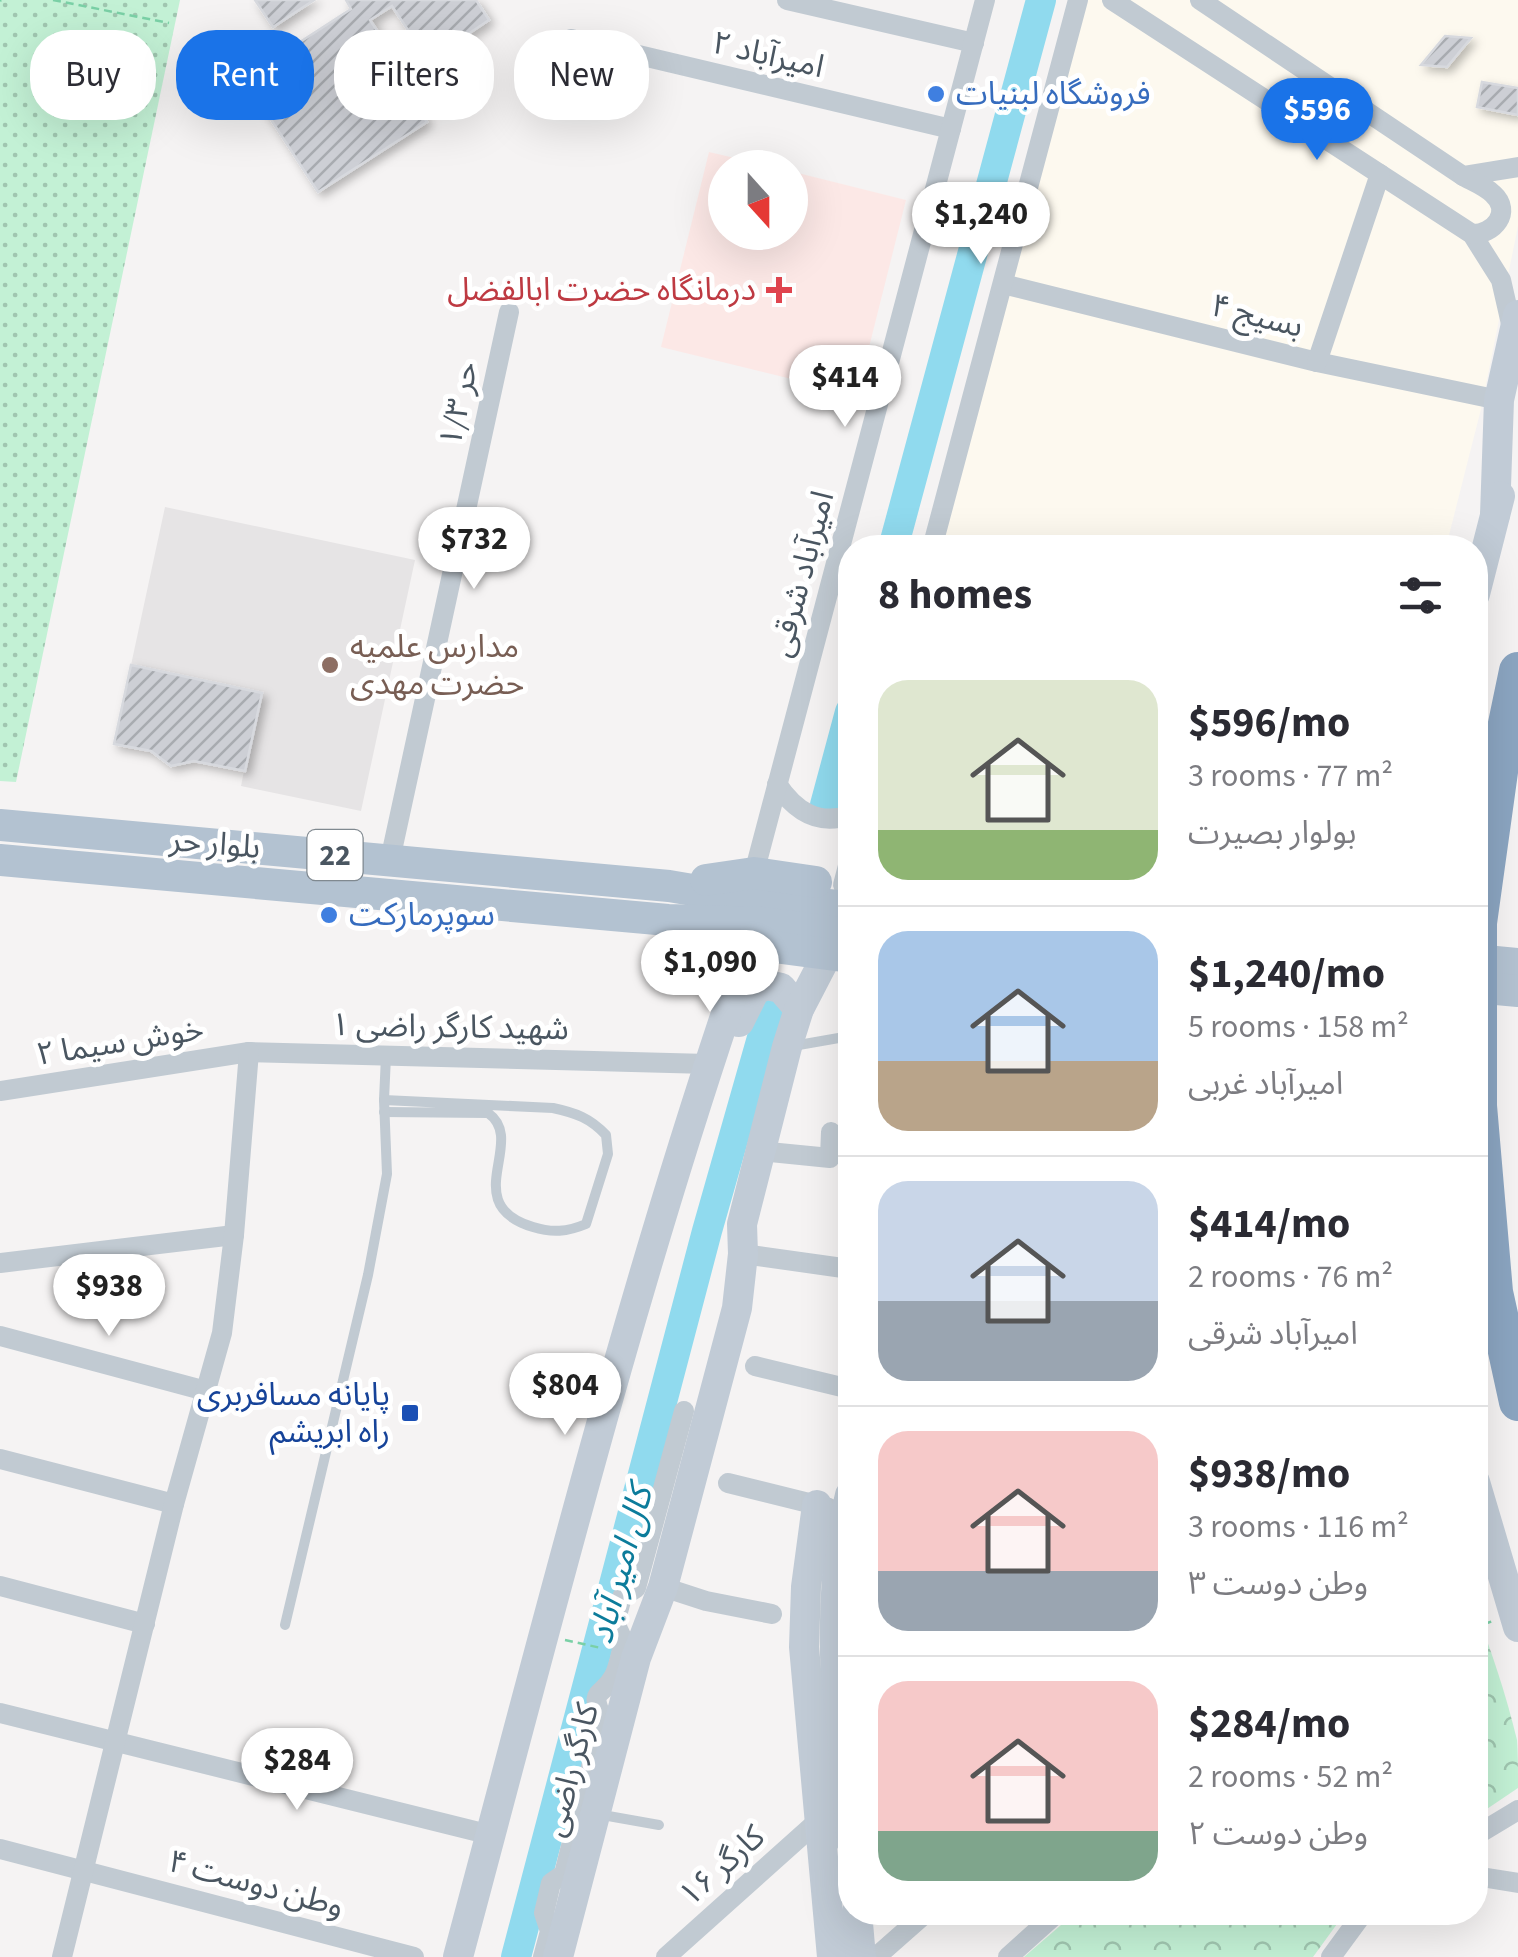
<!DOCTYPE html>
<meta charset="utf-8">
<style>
body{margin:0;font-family:"Source Sans 3","Noto Sans Arabic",sans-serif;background:#f2f2f3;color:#2b2b33;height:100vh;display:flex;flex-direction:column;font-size:38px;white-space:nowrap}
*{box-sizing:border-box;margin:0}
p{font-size:32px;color:#7c7c81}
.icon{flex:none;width:55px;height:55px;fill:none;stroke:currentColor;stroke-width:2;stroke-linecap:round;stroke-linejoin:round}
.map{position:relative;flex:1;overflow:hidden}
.side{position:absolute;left:838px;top:535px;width:650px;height:1390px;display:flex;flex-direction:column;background:#fff;border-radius:40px;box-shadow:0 10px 40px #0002}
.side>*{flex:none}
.guide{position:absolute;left:30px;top:30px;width:658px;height:90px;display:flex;gap:20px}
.needle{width:65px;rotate:159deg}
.buttons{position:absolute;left:708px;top:150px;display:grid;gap:20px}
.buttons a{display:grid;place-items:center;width:100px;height:100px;border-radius:50%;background:#fff;box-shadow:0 10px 40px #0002;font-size:50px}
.price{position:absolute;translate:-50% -85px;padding:0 22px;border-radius:35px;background:#fff;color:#222;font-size:32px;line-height:65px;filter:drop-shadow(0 2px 5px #0008)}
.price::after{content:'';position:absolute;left:50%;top:60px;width:30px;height:22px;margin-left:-15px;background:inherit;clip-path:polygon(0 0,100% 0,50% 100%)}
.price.selected{background:#1a73e8;color:#fff}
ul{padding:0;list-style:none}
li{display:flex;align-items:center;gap:30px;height:250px;padding:0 40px}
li+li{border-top:2px solid #e1e1e2}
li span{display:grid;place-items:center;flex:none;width:280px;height:200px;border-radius:30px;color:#555}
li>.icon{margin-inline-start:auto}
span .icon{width:120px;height:120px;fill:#fffc;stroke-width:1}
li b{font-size:42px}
h2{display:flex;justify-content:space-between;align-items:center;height:120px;padding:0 40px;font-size:42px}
.chip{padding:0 35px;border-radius:40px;background:#fff;box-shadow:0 10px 40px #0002;font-size:35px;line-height:90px}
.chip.selected{background:#1a73e8;color:#fff}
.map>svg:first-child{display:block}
</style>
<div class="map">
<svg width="1518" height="1957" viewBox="0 0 1518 1957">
<defs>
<pattern id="forest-crowns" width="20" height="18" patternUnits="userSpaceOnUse" patternTransform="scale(2.5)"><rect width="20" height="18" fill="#c3f1d5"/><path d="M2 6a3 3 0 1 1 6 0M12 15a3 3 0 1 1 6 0" fill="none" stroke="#a0c6b0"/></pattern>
<pattern id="garden-dots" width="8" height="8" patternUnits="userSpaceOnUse" patternTransform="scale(2.5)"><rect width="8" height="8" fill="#c3f1d5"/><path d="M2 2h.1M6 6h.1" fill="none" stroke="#a0c6b0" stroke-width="1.8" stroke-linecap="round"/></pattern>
<pattern id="building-hatch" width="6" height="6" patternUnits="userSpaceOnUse" patternTransform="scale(2.5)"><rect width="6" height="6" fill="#cdcfd5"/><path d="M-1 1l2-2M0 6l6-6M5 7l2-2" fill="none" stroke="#a8abb0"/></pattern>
<filter id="shadow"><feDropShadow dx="4.5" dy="4.5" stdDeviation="5" flood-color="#0004"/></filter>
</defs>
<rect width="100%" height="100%" fill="#f5f3f3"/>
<path fill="#fdf9ef" d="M1082,0H1518V226L1481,409L1446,547L942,548Z"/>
<path fill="#e6e4e5" d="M165,507L415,560L361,811L241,786L244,771L195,760L171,766L151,751L114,744Z"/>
<path fill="#fce8e6" d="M709,152L774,167L725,168V232H790V171L906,200L857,395L661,347Z"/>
<g fill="url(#forest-crowns)">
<path d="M1475,1609C1492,1652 1506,1695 1517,1740C1518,1754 1518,1773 1518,1788L1475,1817Z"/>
<path d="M1076,1912H1345V1913L1313,1957H1024Z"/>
</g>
<path fill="url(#garden-dots)" d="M0,0H180L16,782L0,781Z"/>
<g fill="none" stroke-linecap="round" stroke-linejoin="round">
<g stroke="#90daee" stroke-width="30">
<path d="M893,548L1041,0"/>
<path d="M825,805L850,712"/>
<path d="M516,1957L707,1231L773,999"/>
</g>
</g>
<g fill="url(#building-hatch)" stroke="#d7d9de" stroke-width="2.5" filter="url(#shadow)">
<path d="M255,0H314L273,27Z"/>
<path d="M346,0H476L489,20L465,36L472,47L461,54L454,43L428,60L392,6L370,20L405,73L398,78L427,122L318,192L248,84L288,59L283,53L351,9Z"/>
<path d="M1445,36L1471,38L1447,67L1421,65Z"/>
<path d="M1482,82L1518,88V115L1477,107Z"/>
<path d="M131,665L262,693L245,771L194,761L171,766L151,751L114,744Z"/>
</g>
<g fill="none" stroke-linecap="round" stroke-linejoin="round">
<g stroke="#7ad0a6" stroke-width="2.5" stroke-dasharray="8 5" stroke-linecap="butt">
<path d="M53,0L169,23"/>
<path d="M0,1L1,0"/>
<path d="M1475,1596L1487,1623L1493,1621"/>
<path d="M565,1640L601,1648"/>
</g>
<g stroke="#c1cad2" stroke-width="10">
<path d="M793,1046L850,1036"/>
<path d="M384,1100L553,1108C576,1113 590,1118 606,1135L608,1154L586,1224C567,1232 552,1233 533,1227C457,1204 528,1141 488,1113L384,1112"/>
<path d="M285,1625L368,1275L387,1174L384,1100L386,1056"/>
<path d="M597,1814L659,1825"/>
</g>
<g stroke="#c1cad2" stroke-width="20">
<path d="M787,0L974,43"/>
<path d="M1112,0L1472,234L1501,280L1512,328"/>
<path d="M1200,0L1463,176L1518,167"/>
<path d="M571,39L951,129"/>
<path d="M1463,176C1472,181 1485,186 1493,194C1513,212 1493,235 1472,234"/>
<path d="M1003,284L1317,362L1499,400"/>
<path d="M1317,362L1380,174"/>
<path d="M932,548L1078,0"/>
<path d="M777,784C795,811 818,826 850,815"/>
<path d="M390,860L509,312"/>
<path d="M754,873L985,0"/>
<path d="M843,885L850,858"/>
<path d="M0,1091L249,1052L708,1064"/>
<path d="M760,1151L830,1158L831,1132"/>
<path d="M743,1254L850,1269"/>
<path d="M0,1263L234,1235"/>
<path d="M0,1336L206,1391"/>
<path d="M755,1366L850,1389"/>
<path d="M0,1459L174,1504"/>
<path d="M728,1483L829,1508"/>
<path d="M0,1586L145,1624"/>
<path d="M663,1587L706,1601L772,1614"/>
<path d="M0,1713L491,1835"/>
<path d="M1475,1836L1518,1810"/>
<path d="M0,1849L414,1957"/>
<path d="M1475,1876L1518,1883"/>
<path d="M62,1957L174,1504L222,1333L234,1235L249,1052"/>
<path d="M543,1957L550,1931L544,1913L551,1883L564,1874L603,1719C588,1688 602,1698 614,1676C619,1666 621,1652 624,1642L615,1623L622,1597L636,1588L684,1411"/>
<path d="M666,1957L819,1820"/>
<path d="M876,1957L927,1912"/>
<path d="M1008,1957L1058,1912"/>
<path d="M1331,1957L1364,1912"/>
</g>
<g stroke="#c1cbd6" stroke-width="30">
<path d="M1495,515L1499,400L1518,315"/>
<path d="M1475,594L1500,496"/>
<path d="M739,1022L755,990L767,985L781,988L799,1009"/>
<path d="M1475,1482L1518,1627"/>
<path d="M850,1495C822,1608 839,1727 850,1840"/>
<path d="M817,1505L806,1587L804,1647L832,1957"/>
<path d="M857,1912L861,1957"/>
<path d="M458,1957C549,1617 634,1276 750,943"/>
<path d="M558,1957L636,1658L663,1587L737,1308L743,1254L742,1224L787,1047L799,1009L827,955"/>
</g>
<g stroke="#b3c2d1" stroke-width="32">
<path d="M0,825L669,886L728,896L850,907"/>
<path d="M0,860L668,920L763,923L850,934"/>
<path d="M706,880L754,873L816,882"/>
<path d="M774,947L850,957"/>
<path d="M1475,960L1518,964"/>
<path d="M1475,987L1518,991"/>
</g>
<path stroke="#8ba5c1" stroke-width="38" d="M1518,671L1503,743L1478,923V1106L1494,1292L1518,1402"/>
</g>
<g fill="#3f7fe0" stroke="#fff" stroke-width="4">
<circle cx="936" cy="94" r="10"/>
<circle cx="329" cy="915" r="10"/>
</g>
<path fill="#e0444e" stroke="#fff" stroke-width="4" d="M774 275h10v10h10v10h-10v10h-10v-10h-10v-10h10z"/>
<circle fill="#8d6e63" stroke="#fff" stroke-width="4" cx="330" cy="665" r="10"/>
<rect fill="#1a4fb4" stroke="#fff" stroke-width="4" x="400" y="1403" width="20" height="20" rx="5"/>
<g text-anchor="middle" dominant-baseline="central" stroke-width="10" stroke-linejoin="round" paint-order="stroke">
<rect fill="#fff" stroke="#808990" stroke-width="2.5" x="307.5" y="830" width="55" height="50" rx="8"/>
<g font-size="30" font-weight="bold" fill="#4a5661">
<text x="335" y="855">22</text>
</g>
<g font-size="32" fill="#4a5661" stroke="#fff">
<text transform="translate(768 55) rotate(13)">امیرآباد ۲</text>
<text transform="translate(1257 316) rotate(14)">بسیج ۴</text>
<text transform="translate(459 404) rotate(-78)">حر ۱/۳</text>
<text transform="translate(802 574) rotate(-75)">امیرآباد شرقی</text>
<text transform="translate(215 844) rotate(5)">بلوار حر</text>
<text transform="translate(450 1027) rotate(1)">شهید کارگر راضی ۱</text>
<text transform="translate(120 1042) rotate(-9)">خوش سیما ۲</text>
<text transform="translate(571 1770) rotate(-75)">کارگر راضی</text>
<text transform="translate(722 1866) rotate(-42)">کارگر ۱۶</text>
<text transform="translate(256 1884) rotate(15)">وطن دوست ۴</text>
</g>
<g font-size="32" fill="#366cbe" stroke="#fff" text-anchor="start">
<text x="956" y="94">فروشگاه لبنیات</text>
<text x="349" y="915">سوپرمارکت</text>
</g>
<g font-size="32" fill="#be3a42" stroke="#fff" text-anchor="end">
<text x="756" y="290">درمانگاه حضرت ابالفضل</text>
</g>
<g font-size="32" fill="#785e54" stroke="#fff" text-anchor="start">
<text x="350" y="647">مدارس علمیه<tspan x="350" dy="37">حضرت مهدی</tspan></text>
</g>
<g font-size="32" fill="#164399" stroke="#fff" text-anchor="end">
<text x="390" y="1395">پایانه مسافربری<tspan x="390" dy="37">راه ابریشم</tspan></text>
</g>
<g font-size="35" font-style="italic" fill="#0c7c9b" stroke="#fff">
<text transform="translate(621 1565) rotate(-75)">کال امیر آباد</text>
</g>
</g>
</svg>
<div class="buttons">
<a><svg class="needle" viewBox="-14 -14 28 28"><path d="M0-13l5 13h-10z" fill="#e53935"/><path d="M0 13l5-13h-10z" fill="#7c7c81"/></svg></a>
</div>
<b class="price selected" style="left:1317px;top:163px">$596</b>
<b class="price" style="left:981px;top:267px">$1,240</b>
<b class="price" style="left:845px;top:430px">$414</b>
<b class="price" style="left:474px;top:592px">$732</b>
<b class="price" style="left:710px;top:1015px">$1,090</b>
<b class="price" style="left:109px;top:1339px">$938</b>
<b class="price" style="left:565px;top:1438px">$804</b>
<b class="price" style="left:297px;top:1813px">$284</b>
<div class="guide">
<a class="chip">Buy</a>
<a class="chip selected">Rent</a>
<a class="chip">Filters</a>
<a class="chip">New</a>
</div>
<section class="side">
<h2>8 homes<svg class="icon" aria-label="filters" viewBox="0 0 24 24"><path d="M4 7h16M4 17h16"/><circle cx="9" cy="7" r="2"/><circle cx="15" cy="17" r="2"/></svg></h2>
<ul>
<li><span style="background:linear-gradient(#dfe7d0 75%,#8fb573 0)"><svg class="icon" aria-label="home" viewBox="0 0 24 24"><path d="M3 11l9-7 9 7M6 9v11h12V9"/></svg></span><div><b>$596/mo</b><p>3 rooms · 77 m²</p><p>بولوار بصیرت</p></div></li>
<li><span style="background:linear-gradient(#a9c7e8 65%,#b9a48a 0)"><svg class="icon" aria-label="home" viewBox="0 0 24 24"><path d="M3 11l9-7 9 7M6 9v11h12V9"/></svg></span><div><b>$1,240/mo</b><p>5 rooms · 158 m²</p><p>امیرآباد غربی</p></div></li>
<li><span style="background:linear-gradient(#c9d6e8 60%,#9aa5b1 0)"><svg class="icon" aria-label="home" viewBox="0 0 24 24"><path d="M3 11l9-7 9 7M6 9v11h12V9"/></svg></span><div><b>$414/mo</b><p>2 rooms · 76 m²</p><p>امیرآباد شرقی</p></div></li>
<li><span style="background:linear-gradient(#f6c9c9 70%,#9aa5b1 0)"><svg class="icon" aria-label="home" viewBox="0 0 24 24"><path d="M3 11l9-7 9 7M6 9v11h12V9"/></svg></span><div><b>$938/mo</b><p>3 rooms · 116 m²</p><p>وطن دوست ۳</p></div></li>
<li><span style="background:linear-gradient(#f6c9c9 75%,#7fa58c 0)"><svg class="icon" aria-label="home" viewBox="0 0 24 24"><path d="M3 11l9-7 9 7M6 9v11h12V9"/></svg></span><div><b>$284/mo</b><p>2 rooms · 52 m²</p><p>وطن دوست ۲</p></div></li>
</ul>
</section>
</div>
